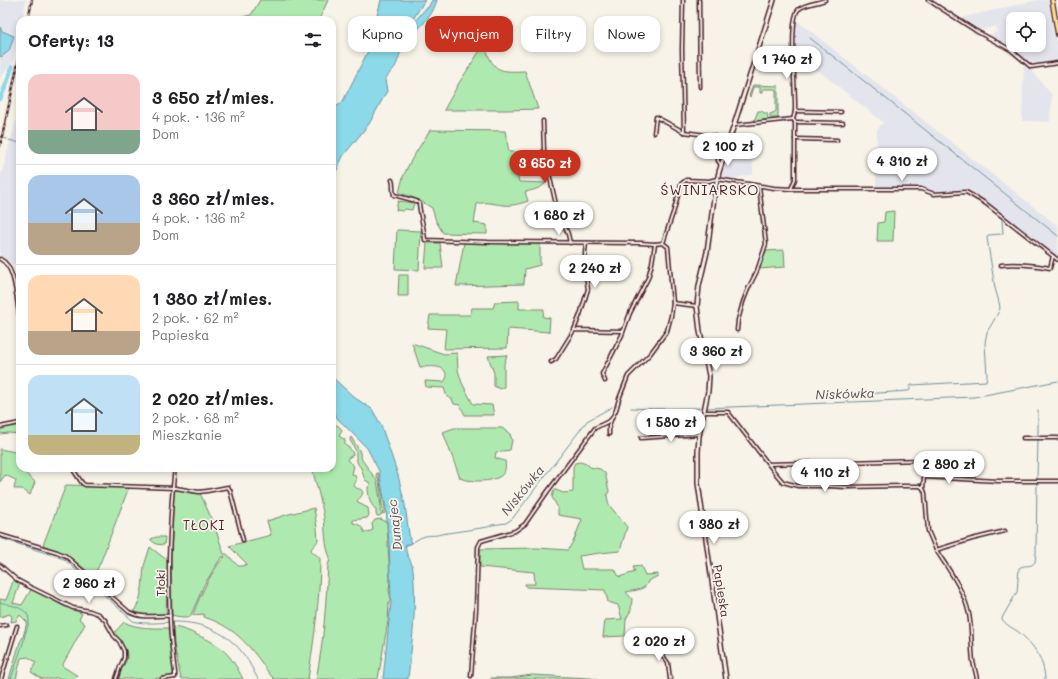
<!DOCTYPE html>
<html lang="pl">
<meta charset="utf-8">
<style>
body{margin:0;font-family:Mali,sans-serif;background:#f6f6f6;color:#202124;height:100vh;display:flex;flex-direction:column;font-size:15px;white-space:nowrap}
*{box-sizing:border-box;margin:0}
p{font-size:13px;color:#757577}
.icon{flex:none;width:22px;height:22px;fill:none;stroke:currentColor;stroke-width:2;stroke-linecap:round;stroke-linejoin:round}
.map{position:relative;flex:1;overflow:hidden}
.details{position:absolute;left:16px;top:16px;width:320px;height:456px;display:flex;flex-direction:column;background:#fff;border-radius:12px;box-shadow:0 2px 6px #0003}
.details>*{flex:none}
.guide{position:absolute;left:348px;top:16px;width:380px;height:36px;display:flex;gap:8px}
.buttons{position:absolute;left:1006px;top:12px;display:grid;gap:8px}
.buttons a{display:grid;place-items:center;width:40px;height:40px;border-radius:8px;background:#fff;box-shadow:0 2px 6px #0003;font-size:20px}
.price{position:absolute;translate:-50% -34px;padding:0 9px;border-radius:14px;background:#fff;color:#222;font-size:13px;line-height:26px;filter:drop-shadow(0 1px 2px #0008)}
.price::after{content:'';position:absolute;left:50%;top:24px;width:12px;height:9px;margin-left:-6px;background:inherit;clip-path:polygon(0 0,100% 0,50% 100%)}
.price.selected{background:#c8321e;color:#fff}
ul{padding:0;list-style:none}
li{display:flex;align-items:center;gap:12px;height:100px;padding:0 12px}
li+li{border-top:1px solid #e0e0e0}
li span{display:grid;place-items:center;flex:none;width:112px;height:80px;border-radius:12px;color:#555}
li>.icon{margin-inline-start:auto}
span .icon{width:48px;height:48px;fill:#fffc;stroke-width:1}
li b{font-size:17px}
h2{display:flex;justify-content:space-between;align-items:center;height:48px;padding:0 12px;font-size:17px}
.tag{padding:0 14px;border-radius:12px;background:#fff;box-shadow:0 2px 6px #0003;font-size:14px;line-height:36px}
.tag.selected{background:#c8321e;color:#fff}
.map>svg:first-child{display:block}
</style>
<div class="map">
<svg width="1058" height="679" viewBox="0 0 1058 679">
<rect width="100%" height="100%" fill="#f7f3e8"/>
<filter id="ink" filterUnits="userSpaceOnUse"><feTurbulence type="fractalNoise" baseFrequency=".025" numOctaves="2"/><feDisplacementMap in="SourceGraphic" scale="8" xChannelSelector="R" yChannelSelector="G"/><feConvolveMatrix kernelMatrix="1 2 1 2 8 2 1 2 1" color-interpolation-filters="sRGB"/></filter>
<g filter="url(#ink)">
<g fill="#e4e5ec" fill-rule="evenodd">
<path d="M0,0H26L22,20H20V30L13,62L0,78Z"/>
<path d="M1037,0H1048L1058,52V61L1031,64L1012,49L988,35L998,32L996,26L980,30L960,18ZM1013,19H1039V45H1013Z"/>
<path d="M799,22L1058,226V258L998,210L970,191L965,190L936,193L922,189L873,188L876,186L877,130L883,122L795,52V23Z"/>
<path d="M1024,61L1052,95L1050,122L1022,121Z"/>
<path d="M20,106V264L5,265L0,256V179Z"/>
<path d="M753,146V174L736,178L721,179L729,148Z"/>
</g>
<g fill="#aeeab0" stroke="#7c846e">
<path d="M260,0H328L319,20H240L242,17L251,15Z"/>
<path d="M485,47C494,72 499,72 525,71L538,109L507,110H444L459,83L479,52Z"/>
<path d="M753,85L778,86V118H770V114L775,112L776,111V90L774,89H764L762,90V93H760V87H753L750,97L749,96Z"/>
<path d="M758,111H762L764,113H767L768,119L749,123V122L754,121Z"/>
<path d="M430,130L505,131L509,152H542L539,165L542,173H517L519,182L546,183C540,189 533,190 525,192L528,201C520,204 511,206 503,205C493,204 487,201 477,204L474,223L487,225V234L443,233L436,221L432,208C421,201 411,196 399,193L403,177L410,162Z"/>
<path d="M398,201L414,203L412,210L405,209L403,211L396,210Z"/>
<path d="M894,211L893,241H877L878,223L884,222L885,212Z"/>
<path d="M397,230L421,231L419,270L395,269Z"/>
<path d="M427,243H440L443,268H425Z"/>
<path d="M464,243L540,244V265L525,269L524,284L456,286Z"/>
<path d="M784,250L785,267L759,269L766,251Z"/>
<path d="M399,275H408V296H398Z"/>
<path d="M519,301V309H544L543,317L550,318L549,332L508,329L507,348L444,349L446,329L428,328L430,315H470L472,308H493L495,302Z"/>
<path d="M412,343L444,354L457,353L458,370L462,383L473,404L492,405L494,415H465L460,405L454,404L452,399L447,397L444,388L426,387L425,381L444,382L447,377C447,376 445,371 444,370C439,365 427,367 420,367Z"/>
<path d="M507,355L504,364V387L500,389L494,386V373L488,356Z"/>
<path d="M20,424V434L8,433L0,434V428Z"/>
<path d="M332,424C337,425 340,426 342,431L339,436L345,440V445C349,448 352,449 353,455L348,458L347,460L354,466L352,474L355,475C357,480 356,481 354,485L355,487C356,488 358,489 360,489C367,493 359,498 357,501L360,504L368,508L369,515L367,518L353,520V523C360,524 362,527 365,533L373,530L372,524L375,520L382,519L383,521H386L387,524L390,581L389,590L391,600L389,602L388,621L378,679H316C324,641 326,603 328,564L329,563L330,557C325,548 325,528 324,517C321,500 316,484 312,468H332Z"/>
<path d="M454,428H502L510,434L512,440L510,450L496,452L495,458L505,461C509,480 489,481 476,481C470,480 466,481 460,478L443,432Z"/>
<path d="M351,437L359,450L362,460L377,481L381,506L380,511L382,514L379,516H377L376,514C377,508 373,508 371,503C369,498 368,493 368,487L370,485V483L365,480L361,468L358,464L356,458V451L350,440V439Z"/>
<path d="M0,449L20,453V468L35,482L30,495L22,489H14L16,480L5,475L0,482Z"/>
<path d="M580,462L587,464L590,467L600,469L605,473L609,491L607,496L609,505L627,527L620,551L600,553L579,556L582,569H615L619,577L635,572L633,567L641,566L645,575L658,574V576L648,581C646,591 634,590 626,592L632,599L631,610L626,619L625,636L603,637L605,620L622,619L618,605L608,602L605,590L526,587L525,584H535L534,572L480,567V549L537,548L568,550L574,540L582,519L558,515V508L552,497L554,490H556L563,493L573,492V467L575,463Z"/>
<path d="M377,473H378L385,506V513L383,514L379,481L376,475Z"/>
<path d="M66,485L129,487L101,561L94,576L67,555L43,545Z"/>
<path d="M180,490L189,493H200L213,522L224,554H227L238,566H242L247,564L229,546L271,535L267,521L289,514L314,508L317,528L318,541L311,549C312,554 318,554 320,559C320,600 314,639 308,679H274C268,673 264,666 259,659C243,638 229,625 204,617V614L193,615C197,602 214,565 225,557L224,556L220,559L204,585L190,617C184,617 177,617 172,615L171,560L174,491Z"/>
<path d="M156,537H165L164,545L156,544L151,540V539Z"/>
<path d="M150,547L168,561L166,614L149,615L134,614L133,613L139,602L142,589L144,566Z"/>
<path d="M14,579L20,583L13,603L22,605L32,588L63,606L77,611L82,614L79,619L85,624L62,666L78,676L75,679H58L55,677L54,679H42L31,672L36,662L28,657L21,658L16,679H9L20,642L23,637L27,622L20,615L16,621L11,622L12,617L10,614L0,617V599L6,600Z"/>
<path d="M124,622C138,629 153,628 168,628L174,673L172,676L153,679H119C120,672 123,667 126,661C130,650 120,641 114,633Z"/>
<path d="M173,627C182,628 189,631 197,635C222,645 231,655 243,679H181L174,645Z"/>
<path d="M532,675L589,678L597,679H491V678H511Z"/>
</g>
<g fill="#8bd9e9" stroke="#718f9d">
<path d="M381,0H425L410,24V27L426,8H428L432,0H437C431,22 416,28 404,44C400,51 399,60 395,67C392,71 388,75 385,79L387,91L369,124L343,156L332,181V109L342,103L368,51Z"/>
<path d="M0,27L2,31L14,36L9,51L1,57L0,56Z"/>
<path d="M332,377L355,398L372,409L381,425L398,475L405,505L410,541L411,544H406C404,556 412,558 413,570C417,606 412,643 408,679H383L391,602L389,544L386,509L379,471L367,448L338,419L332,411Z"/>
</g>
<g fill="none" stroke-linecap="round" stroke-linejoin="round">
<g stroke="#718f9d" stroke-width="1">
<path d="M810,38L1058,236"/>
<path d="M4,138L7,139"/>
<path d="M9,140L20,143"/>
<path d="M847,401V397L849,395L908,391L910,390V386L912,385L986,381L987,376L985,343L987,332L997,315L1000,308L999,302L995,288L987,238L988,235L1001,234L1003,233L1002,220"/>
<path d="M631,408L653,409L703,408"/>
<path d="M706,408L974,397L1058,381"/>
<path d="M1038,436V410"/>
<path d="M1037,479L1038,440"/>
<path d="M1037,483L1036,553L1035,562C1031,568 1025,564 1019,568L1017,592L1003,616L1002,619C1006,625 1011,627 1017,631C1033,643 1044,659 1045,679"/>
<path d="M0,538L64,559L133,621C146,625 162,622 176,622C202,622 229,633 244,655C250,662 253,671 258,679"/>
<path d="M405,546C412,544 418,538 425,536C431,535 436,536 441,534L488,527L492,525L506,523L512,519L587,421L612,407"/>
<path d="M0,602C11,606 30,607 29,622C28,628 24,634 24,640L11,679"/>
</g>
<path stroke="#8bd9e9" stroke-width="4.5" d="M0,99L6,85L12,67"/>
<g stroke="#4a1f2b" stroke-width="5">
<g id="street">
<path d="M683,0L682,50L684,132"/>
<path d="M699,0L700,87"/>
<path d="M928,0L976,31L1011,50L1031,67L1058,63"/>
<path d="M795,111L841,112"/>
<path d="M543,121L544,151L557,209L568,234L570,243"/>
<path d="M795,122L843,123"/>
<path d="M735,125L793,119"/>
<path d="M654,133L656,117L684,132L714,136L718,143V161L721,165"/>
<path d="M795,139L837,140"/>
<path d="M392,180C394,185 392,190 394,195L416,201L419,203C420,216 424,227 425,240L488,242L641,243L655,244L663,243L674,210L681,184L686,180L709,181L717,179L774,188L791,189H921L934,194L966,192L985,203L1058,260"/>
<path d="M791,189L795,179V122L793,119C794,116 795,113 795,110C796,93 788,17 799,9C805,4 818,3 825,0"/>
<path d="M0,259C17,267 16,302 20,319"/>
<path d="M1001,265C1018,263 1033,265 1050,268L1053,256"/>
<path d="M673,303L697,306"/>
<path d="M574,330L580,315L588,289L586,276L585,252L586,243"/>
<path d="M737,330L738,320L743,302L748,289L757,271L766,244L759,186"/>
<path d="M551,362L556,359L574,330L623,331"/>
<path d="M605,381L602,374L622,335L630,313L648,278L652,263L655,244"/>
<path d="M704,412H728L776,474L783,482L798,486H829L846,487L903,486H920L923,488L925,493L928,531L936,550"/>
<path d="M0,427L20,423"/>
<path d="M609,434V426L611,420"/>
<path d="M641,438L700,434"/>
<path d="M1023,438H1058"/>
<path d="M768,464L922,460L925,462L924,477L998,481H1058"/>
<path d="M72,468L82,483L85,485L176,488L199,492L207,491L228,487L230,490L243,540"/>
<path d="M923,488L924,477"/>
<path d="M0,535L57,552L66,556L129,612C141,619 156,615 170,616"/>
<path d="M0,565L17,580L28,586L73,608L90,611L98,614L105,620L114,636L119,641L124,651V658L120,667L116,679"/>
<path d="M0,626L7,625"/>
<path d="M646,632L668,663L670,679"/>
<path d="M471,676L476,609L478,547L481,541L515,531L525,524L548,491L595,428L611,420L616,410L619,399L628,376L650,354L667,331L671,316L673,303L668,247L663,243"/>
<path d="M175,677V672C169,634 169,597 169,559C170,529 171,498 175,468"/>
<path d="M1,679L17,626"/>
<path d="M162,679L175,677"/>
<path d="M977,679C976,673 974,667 973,661C971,645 972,629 969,614C964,590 949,570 936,550L972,539L1005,531"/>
</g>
</g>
<g stroke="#4a1f2b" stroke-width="6">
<path id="secondary" d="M726,679L698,483V452L699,436L708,391L709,376L700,331L697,306L699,286L707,252L715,190L719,172L774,0"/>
</g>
<g stroke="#4a1f2b" stroke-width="6">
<path id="primary" d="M1052,0L1058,35"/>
</g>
<use href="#street" stroke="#f7f3e8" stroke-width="2"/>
<use href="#secondary" stroke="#f7f3e8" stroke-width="3"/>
<use href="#primary" stroke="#f9df96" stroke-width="3.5"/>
<g stroke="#4a1f2b" stroke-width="2.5">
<g id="rail">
<path d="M28,20L32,0"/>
<path d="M0,146L20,54"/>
</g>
</g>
<use href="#rail" stroke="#f7f3e8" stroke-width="1" stroke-dasharray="3" stroke-linecap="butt"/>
</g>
</g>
<g text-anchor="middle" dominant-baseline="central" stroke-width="3.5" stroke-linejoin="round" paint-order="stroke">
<g font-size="12" fill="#4a1f2b" stroke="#f7f3e8">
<text transform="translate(160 583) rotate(-90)">Tłoki</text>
<text transform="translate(722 591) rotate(81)">Papieska</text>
</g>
<g font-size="13" font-style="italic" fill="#5a4e5a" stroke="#f7f3e8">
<text transform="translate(845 393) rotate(-2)">Niskówka</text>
<text transform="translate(522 490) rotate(-51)">Niskówka</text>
<text transform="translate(394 525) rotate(-96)">Dunajec</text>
</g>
<g font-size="13" letter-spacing="1" fill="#4a1f2b" stroke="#f7f3e8">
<text x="204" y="524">TŁOKI</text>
</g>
<g font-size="14" letter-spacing="1" fill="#4a1f2b" stroke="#f7f3e8">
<text x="710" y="189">ŚWINIARSKO</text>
</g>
</g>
</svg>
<div class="buttons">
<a><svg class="icon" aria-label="locate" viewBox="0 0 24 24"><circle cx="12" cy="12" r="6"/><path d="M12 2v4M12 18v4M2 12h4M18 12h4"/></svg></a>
</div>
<b class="price" style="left:787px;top:80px">1 740 zł</b>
<b class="price" style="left:728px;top:167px">2 100 zł</b>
<b class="price" style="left:902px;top:182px">4 310 zł</b>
<b class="price selected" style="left:545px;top:184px">3 650 zł</b>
<b class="price" style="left:559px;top:236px">1 680 zł</b>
<b class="price" style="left:595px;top:289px">2 240 zł</b>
<b class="price" style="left:716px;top:372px">3 360 zł</b>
<b class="price" style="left:671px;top:443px">1 580 zł</b>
<b class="price" style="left:949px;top:485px">2 890 zł</b>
<b class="price" style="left:825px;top:493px">4 110 zł</b>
<b class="price" style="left:714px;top:545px">1 380 zł</b>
<b class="price" style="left:89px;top:604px">2 960 zł</b>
<b class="price" style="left:659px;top:662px">2 020 zł</b>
<div class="guide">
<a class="tag">Kupno</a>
<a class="tag selected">Wynajem</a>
<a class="tag">Filtry</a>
<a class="tag">Nowe</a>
</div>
<section class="details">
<h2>Oferty: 13<svg class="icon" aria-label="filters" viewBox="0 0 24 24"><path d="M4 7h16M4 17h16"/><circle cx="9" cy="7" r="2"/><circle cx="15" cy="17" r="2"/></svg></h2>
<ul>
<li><span style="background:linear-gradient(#f6c9c9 70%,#7fa58c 0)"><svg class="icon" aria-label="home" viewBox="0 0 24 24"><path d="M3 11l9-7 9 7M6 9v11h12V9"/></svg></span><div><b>3 650 zł/mies.</b><p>4 pok. · 136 m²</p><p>Dom</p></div></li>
<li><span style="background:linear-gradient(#a9c7e8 60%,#b9a48a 0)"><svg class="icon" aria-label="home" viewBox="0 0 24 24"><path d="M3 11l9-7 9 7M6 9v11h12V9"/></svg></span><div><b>3 360 zł/mies.</b><p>4 pok. · 136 m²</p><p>Dom</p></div></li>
<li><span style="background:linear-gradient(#ffd9b3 70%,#b9a48a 0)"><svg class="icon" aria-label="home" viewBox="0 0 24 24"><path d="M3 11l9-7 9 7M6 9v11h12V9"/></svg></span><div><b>1 380 zł/mies.</b><p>2 pok. · 62 m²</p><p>Papieska</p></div></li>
<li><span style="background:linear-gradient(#bfe0f5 75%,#c2b280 0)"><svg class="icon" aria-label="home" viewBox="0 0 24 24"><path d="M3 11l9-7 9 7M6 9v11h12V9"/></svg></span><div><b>2 020 zł/mies.</b><p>2 pok. · 68 m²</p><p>Mieszkanie</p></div></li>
</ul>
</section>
</div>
